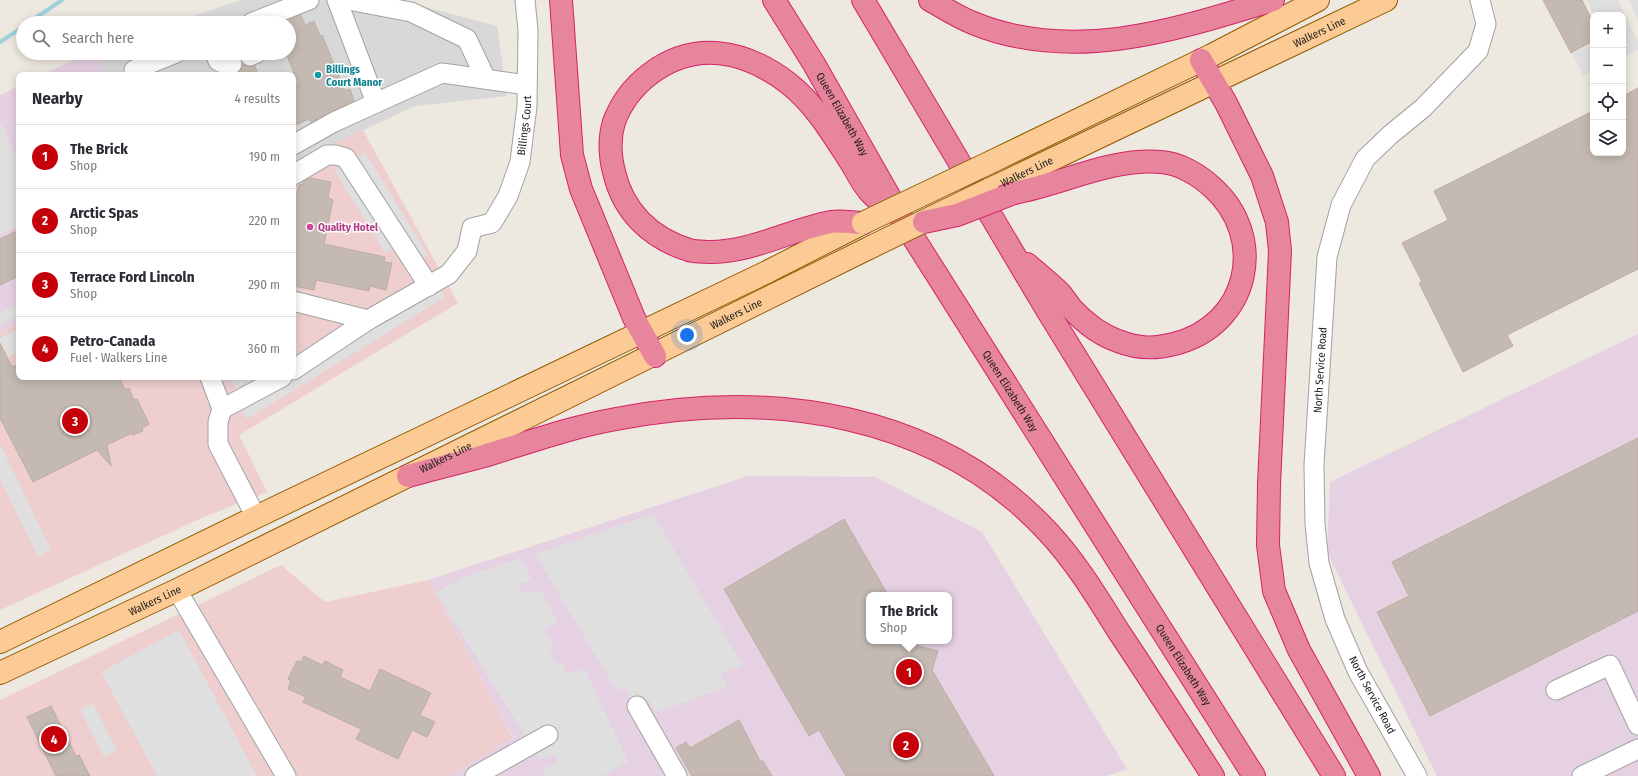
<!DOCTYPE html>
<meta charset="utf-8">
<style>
:root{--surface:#fff;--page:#f2f2f3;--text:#2b2b33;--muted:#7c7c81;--line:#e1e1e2;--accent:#c5000a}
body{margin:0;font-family:"Fira Sans Condensed",sans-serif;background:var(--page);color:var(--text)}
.controls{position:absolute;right:12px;top:12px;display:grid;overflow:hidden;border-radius:8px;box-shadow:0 2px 10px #0003}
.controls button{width:36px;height:36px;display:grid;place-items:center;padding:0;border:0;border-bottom:1px solid var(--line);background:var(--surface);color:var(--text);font:20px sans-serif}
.you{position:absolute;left:687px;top:335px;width:14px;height:14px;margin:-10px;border:3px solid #fff;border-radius:50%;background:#1a73e8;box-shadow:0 0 0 6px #1a73e833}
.badge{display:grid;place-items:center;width:26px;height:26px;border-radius:50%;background:var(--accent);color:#fff;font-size:13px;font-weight:700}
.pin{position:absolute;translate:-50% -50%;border:2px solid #fff;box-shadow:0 1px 4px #0006}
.popup{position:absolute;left:866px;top:592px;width:86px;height:52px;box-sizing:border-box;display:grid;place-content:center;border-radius:8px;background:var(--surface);filter:drop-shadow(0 1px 3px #0005);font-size:13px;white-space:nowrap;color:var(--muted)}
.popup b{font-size:15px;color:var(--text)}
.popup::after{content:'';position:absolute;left:50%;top:100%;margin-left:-8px;border:8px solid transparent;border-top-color:var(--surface)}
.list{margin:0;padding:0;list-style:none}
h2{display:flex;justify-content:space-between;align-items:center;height:52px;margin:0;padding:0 16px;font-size:17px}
h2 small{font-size:13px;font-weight:400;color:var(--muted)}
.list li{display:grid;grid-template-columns:26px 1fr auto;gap:12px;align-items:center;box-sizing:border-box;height:64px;padding:0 16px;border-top:1px solid var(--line)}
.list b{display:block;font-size:15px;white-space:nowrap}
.list p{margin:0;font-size:13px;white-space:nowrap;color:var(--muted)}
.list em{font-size:13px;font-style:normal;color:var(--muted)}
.icon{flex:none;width:22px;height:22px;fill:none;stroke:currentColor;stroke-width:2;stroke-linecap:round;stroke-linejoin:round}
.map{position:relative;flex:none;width:1638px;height:776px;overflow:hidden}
.search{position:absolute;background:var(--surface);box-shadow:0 2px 10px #0003;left:16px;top:16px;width:280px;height:44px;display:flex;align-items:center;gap:10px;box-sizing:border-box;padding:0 14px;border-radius:22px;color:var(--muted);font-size:15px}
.panel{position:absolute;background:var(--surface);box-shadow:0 2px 10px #0003;left:16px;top:72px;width:280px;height:308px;border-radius:8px}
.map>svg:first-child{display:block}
.residential{fill:#d9d8d8}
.commercial{fill:#eecece}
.industrial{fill:#e6d1e3;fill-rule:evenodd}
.parking{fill:#dfdfdf}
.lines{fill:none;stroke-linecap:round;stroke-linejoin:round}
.stream{stroke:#9fd1db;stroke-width:4}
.building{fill:#c4bab3;stroke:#beada2}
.minor-casing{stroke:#a2a2a2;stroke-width:21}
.major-casing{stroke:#915a00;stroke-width:24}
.highway-casing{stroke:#d62268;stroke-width:24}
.minor{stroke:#fff;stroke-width:19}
.major{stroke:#fccb95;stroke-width:22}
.highway{stroke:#e6859c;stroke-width:22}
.major-bridge-casing{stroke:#915a00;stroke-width:24;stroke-linecap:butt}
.highway-bridge-casing{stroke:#d62268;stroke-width:24;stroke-linecap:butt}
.major-bridge{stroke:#fccb95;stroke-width:22}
.highway-bridge{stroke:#e6859c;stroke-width:22}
.culture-dot{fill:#0f9aa8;stroke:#fff;stroke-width:1.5}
.hotel-dot{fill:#d1479c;stroke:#fff;stroke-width:1.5}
.labels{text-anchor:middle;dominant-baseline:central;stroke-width:3;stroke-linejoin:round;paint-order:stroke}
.street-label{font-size:11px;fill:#1b1b1b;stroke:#fff}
.culture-label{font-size:11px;font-weight:bold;fill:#0d838f;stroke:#fff;text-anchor:start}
.hotel-label{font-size:11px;font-weight:bold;fill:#b23c85;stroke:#fff;text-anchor:start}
</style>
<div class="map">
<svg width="1638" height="776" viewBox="0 0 1638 776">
<rect width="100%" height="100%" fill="#ede8e0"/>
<path class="residential" d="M241,0H399L497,26L507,96L415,106L293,163V75H104L99,53H289V23H173Z"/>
<path class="commercial" d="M363,130L458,303L239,435L267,492L204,517L0,610V333L19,323V377H293V163Z
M281,565L325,602L428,580L513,738L451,776H0V700Z"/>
<path class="industrial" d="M88,53H99L104,75H42Z
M19,86V323L0,333V95Z
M1638,334V776H1437L1327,552L1330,482Z
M748,476L875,477L982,532L1127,769L1107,776H451L513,737L428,580ZM869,595H949V641H869Z"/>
<path class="parking" d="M1587,0H1618L1638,42V50L1623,57V15H1594Z
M1629,0H1638V20Z
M1593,44V71L1583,76L1572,54Z
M0,121L19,162V226L0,235Z
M365,152L428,255L409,266L397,246L385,253L335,171Z
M440,288L445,297L247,419L242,411Z
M19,303V315L0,325V313Z
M19,329V352L0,361V338Z
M234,377H258L236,389L230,379Z
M0,444L51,550L38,557L0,479Z
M653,514L743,666L720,673L728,687L656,712L648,699L634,704L625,687L617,691L535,554Z
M520,558L532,580L518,584L523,593L541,591L558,622L544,629L555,649L549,653L556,664L562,663L566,674L584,668L628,761L603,776H546L542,769L558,762L553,754L540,760L436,592L467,576Z
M179,630L257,776H157L101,672Z
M93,703L117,751L104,757L80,710Z"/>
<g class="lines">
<path class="stream" d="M28,23L62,0
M0,42L23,27"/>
</g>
<path class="building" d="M1543,0H1582L1593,22V41L1571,53Z
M301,15L305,25L314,21L320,36L322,35L345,91L350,89L354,101L311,122L309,119L293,126V85L298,83L286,53H289V20Z
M243,64L248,67L255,66L258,75H236L242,68Z
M1638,88V269L1507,335L1513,346L1463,372L1419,283L1422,282L1402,243L1448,220L1434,191L1593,111V153H1623V96Z
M310,178L331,182L328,198L333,200L324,244L385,257L384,262L392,263L386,290L370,286L369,291L316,280L314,290L293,286V211L299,185L303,184L304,181Z
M19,230V276L0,285V239Z
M0,343L12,367L19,364V377H119L125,390L129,388L134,400L137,399L149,424L142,428L143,431L133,435L132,433L107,445L111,466L97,450L33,482L0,418Z
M1638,438V611L1430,716L1377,612L1409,596L1392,562Z
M844,519L888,595H869V641H915L918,646L938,651L932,670L994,776H846L819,730L809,736L724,589Z
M304,656L322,665L325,661L343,670L340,677L370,691L380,669L431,693L420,715L435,722L427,737L412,730L398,759L356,739L361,729L303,702L306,697L288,689L291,681L288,679L297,661L301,662Z
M51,706L76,756L79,755L90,776H56L27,717Z
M739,720L760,761H763L772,776H692L676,748L686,742L690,748Z"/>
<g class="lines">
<g class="minor-casing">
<g id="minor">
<path d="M337,0L376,103"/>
<path d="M348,0L411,12L467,39L486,79"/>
<path d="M251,23L309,0"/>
<path d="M215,53L218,61L227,65L232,64"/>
<path d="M250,56L257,53"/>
<path d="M134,70L176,53"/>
<path d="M293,145L334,122L442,73L527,85"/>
<path d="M293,175L327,155H336L346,158L429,286"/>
<path d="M293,301L368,320"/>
<path id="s1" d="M293,370L368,320L449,274L467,251L472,228L492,223L508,196L520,162L527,106L528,30L525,0"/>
<path d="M210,377L222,409"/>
<path d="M256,517L218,444V422L222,409L282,377"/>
<path d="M177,590L286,776"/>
<path d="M1556,690L1610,665L1638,725"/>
<path d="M637,706L677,776"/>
<path d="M475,776L548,735"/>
<path id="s2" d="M1417,776L1358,672L1335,619L1319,563L1315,524L1314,465L1327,257L1341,205L1365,159L1390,135L1423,108L1478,51L1486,24L1480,0"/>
<path d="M1582,776L1638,749"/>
</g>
</g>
<g class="major-casing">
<g id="major">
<path d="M993,161L1212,55L1318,0"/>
<path id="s3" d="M988,190L1386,0"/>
<path d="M0,642L256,517L767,272L863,223"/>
<path id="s4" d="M0,673L177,590L871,247"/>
</g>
</g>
<g class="highway-casing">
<g id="highway">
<path d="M561,0L572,155L581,189L634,318L655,356"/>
<path id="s5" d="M774,0L814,64L906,226L1254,776"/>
<path d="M863,0L1047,310L1334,776"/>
<path d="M930,0C944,8 958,17 973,23C1073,64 1175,30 1273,0"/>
<path d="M1201,60L1226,103L1262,176L1277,222L1280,251L1269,484L1268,545L1274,591L1299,650L1369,776"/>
<path d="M1014,193C1063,184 1110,158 1161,162C1179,163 1199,175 1212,187C1268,237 1250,325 1174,344C1155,349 1138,349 1118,341C1101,335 1084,322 1072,309C1067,303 1064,297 1059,292C1049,282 1037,273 1027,264"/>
<path d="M863,223C853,223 841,220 831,222C789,230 751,253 707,252C701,251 694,252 689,250C650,238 623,211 614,172C610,156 609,138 614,122C621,103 634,86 650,74C695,40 745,50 788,83C816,105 833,135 852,164C857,173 862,183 869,191C874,197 880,201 885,206"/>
<path d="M408,476C433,469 458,463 484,456C527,443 571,427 616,419C770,389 937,412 1048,532C1076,562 1097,597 1119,632C1151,680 1182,728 1213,776"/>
</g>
</g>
<use href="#minor" class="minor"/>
<use href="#major" class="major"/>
<use href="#highway" class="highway"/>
<g class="major-bridge-casing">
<path id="major-bridge" d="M863,223L993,161
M871,247L988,190"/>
</g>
<g class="highway-bridge-casing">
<path id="highway-bridge" d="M924,222L957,215L1014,193"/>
</g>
<use href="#major-bridge" class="major-bridge"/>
<use href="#highway-bridge" class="highway-bridge"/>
</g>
<circle class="culture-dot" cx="318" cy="75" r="4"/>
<circle class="hotel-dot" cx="310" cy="227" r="4"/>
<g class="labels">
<g class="street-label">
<text stroke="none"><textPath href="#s3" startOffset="367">Walkers Line</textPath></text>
<text stroke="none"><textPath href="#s5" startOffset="133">Queen Elizabeth Way</textPath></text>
<text stroke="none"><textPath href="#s1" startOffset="361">Billings Court</textPath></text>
<text stroke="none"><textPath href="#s3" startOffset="43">Walkers Line</textPath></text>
<text stroke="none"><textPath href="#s4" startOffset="819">Walkers Line</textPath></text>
<text stroke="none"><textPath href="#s2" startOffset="429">North Service Road</textPath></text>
<text stroke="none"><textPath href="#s5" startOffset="457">Queen Elizabeth Way</textPath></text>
<text stroke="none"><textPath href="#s4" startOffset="495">Walkers Line</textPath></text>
<text stroke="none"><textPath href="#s4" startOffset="171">Walkers Line</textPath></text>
<text stroke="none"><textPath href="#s5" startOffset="781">Queen Elizabeth Way</textPath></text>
<text transform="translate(1372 695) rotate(62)">North Service Road</text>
</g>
<g class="culture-label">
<text x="326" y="69">Billings<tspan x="326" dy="13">Court Manor</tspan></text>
</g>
<g class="hotel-label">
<text x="318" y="227">Quality Hotel</text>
</g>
</g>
</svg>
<div class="controls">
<button>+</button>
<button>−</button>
<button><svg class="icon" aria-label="locate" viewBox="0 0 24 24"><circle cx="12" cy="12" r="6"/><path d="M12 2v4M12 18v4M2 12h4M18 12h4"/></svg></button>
<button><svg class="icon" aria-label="layers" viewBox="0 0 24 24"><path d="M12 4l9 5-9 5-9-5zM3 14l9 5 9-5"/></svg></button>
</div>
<div class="you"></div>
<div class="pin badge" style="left:909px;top:672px">1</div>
<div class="popup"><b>The Brick</b>Shop</div>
<div class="pin badge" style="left:906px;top:745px">2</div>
<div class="pin badge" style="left:75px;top:421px">3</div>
<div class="pin badge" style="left:54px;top:739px">4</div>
<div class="search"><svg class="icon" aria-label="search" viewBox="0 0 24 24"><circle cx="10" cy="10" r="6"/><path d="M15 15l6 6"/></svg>Search here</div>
<section class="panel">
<h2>Nearby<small>4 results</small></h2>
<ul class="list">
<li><span class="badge">1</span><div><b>The Brick</b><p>Shop</p></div><em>190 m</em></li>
<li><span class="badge">2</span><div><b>Arctic Spas</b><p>Shop</p></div><em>220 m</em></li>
<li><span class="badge">3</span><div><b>Terrace Ford Lincoln</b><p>Shop</p></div><em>290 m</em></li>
<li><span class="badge">4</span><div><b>Petro-Canada</b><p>Fuel · Walkers Line</p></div><em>360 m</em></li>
</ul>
</section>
</div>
